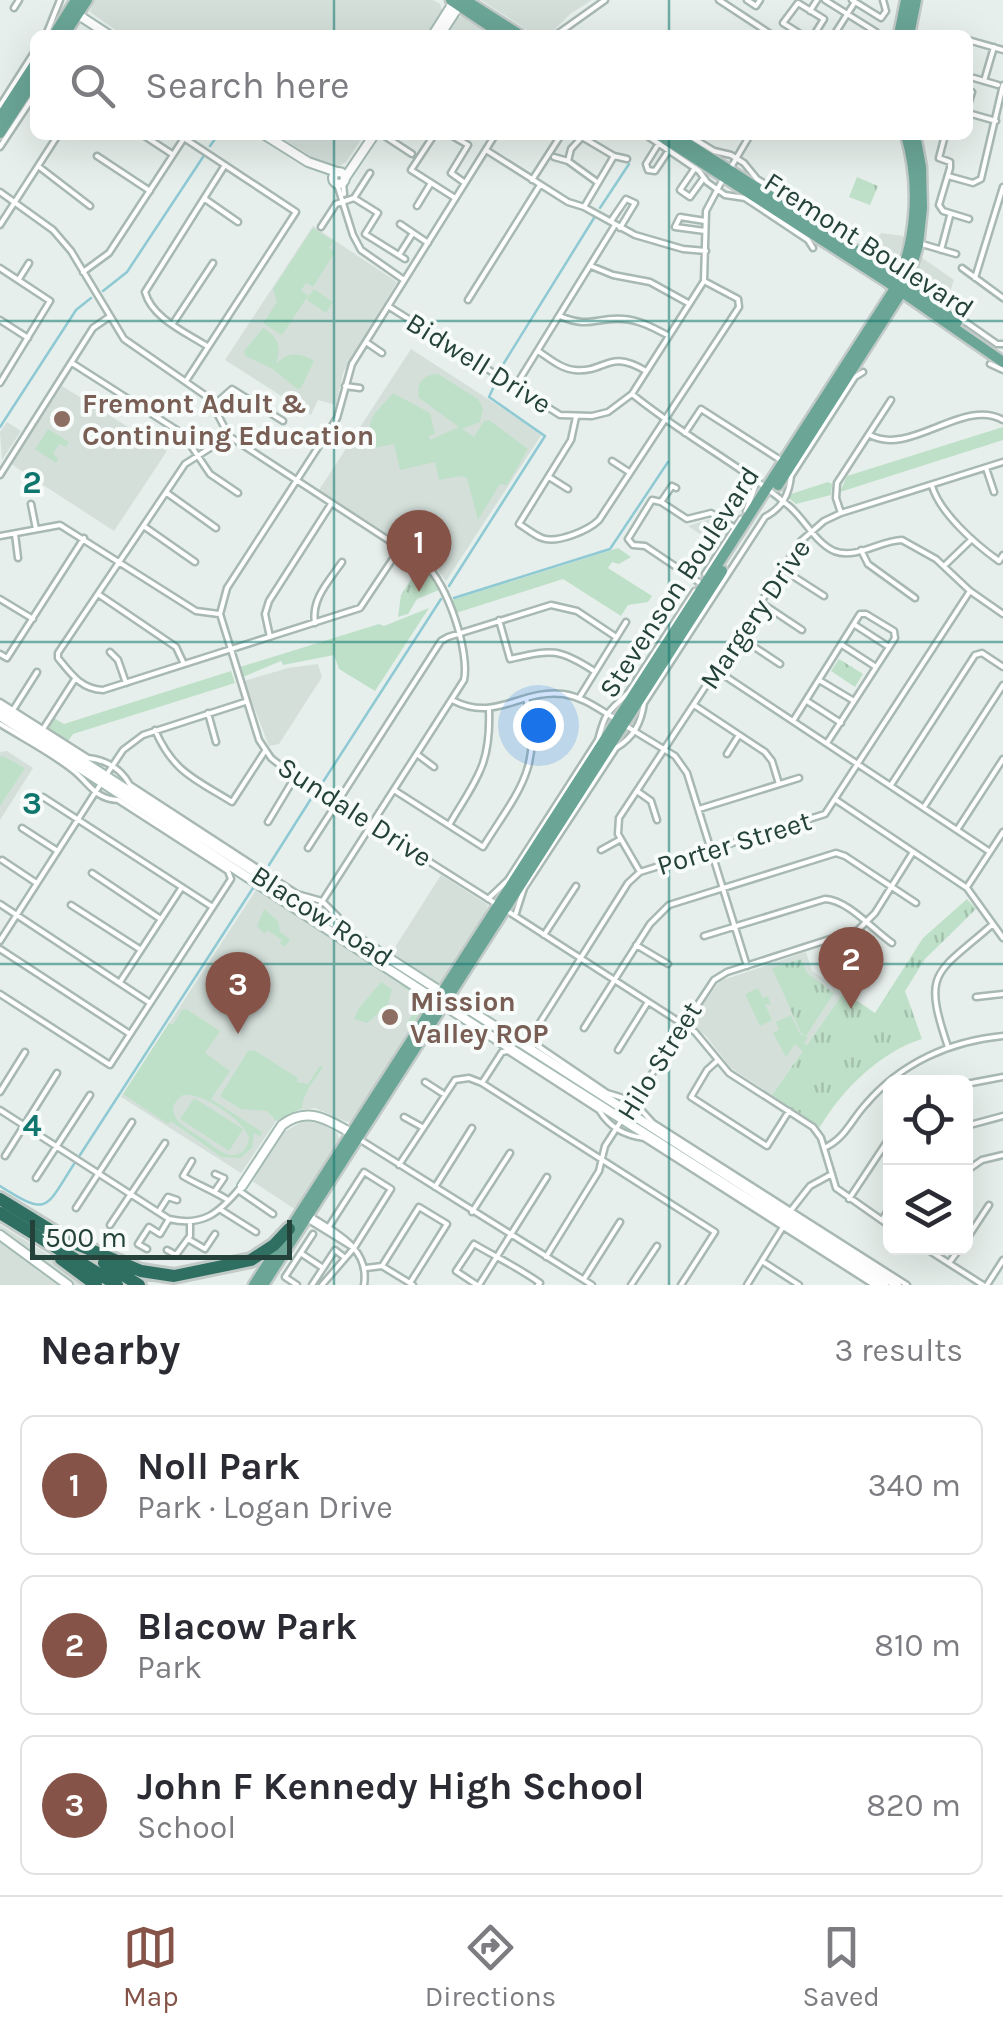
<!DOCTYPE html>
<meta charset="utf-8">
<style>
:root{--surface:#fff;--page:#f2f2f3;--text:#2b2b33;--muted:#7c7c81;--line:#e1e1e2;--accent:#855347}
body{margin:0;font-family:Karla,sans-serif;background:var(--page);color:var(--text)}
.controls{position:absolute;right:30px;bottom:30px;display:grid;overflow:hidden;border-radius:15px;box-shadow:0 10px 40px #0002}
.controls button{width:90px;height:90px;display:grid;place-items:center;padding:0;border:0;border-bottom:2px solid var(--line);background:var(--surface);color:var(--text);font:50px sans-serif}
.scale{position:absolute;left:30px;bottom:25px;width:262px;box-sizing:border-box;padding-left:10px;border:5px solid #24423a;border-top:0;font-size:28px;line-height:35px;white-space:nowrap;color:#24423a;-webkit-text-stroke:8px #f7fbf9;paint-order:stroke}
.you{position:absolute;left:538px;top:725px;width:35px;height:35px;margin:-25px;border:8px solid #fff;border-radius:50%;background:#1a73e8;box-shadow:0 0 0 15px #1a73e833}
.badge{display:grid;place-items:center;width:65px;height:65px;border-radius:50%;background:var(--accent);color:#fff;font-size:32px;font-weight:700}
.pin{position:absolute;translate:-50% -82px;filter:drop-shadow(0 2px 5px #0008)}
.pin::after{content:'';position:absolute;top:52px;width:35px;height:30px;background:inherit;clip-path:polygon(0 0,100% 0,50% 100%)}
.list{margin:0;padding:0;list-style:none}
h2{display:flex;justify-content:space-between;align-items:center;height:130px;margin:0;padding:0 40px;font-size:42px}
h2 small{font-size:32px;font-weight:400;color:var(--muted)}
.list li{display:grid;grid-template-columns:65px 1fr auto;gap:30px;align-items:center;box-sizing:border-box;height:140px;margin:0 20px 20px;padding:0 20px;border:2px solid var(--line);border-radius:15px}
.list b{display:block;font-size:38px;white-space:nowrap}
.list p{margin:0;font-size:32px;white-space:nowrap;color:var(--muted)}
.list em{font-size:32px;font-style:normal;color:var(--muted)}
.icon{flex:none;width:55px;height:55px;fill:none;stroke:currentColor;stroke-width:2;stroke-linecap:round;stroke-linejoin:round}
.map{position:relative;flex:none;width:1003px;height:1285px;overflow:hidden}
.search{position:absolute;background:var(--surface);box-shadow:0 10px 40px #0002;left:30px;right:30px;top:30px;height:110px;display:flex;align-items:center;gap:25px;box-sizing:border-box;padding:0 35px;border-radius:15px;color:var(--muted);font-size:38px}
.sheet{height:610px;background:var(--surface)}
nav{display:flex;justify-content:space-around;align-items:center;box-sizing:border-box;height:140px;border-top:2px solid var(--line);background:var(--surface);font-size:28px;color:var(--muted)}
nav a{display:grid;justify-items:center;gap:5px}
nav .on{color:var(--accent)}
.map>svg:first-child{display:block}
.built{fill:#d4dfda}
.grass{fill:#bfe0c8;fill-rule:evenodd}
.park{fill:url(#park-tufts)}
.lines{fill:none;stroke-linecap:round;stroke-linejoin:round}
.stream{stroke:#8ec9d4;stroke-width:2.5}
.street-casing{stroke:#a8b8b2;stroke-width:9}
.secondary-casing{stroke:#a4bbb3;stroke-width:12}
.primary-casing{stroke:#c2cac8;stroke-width:15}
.highway-casing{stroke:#c2cac8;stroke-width:18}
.street{stroke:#fff;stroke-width:4}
.secondary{stroke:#fff;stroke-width:8}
.primary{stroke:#6aa596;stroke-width:10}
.highway{stroke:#2f6f62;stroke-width:12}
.grid{fill:none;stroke:#0f766e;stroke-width:2.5;stroke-opacity:0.55}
.education-dot{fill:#8d6e63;stroke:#f7fbf9;stroke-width:4}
.labels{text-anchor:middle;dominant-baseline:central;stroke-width:8;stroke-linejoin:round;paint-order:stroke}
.street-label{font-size:28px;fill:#24423a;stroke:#f7fbf9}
.education-label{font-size:28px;font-weight:bold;fill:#785e54;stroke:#f7fbf9;text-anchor:start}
.grid-label{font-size:32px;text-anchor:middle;font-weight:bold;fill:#0f766e;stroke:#f7fbf9;stroke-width:8;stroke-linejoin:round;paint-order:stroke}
</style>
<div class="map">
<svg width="1003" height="1285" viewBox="0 0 1003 1285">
<defs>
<pattern id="park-tufts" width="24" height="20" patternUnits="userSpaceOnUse" patternTransform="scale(2.5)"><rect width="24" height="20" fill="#bfe0c8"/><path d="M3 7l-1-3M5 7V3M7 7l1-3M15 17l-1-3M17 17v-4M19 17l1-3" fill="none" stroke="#a4c1ad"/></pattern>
</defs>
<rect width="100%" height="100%" fill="#e6efeb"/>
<path class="built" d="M94,0H433L440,4L442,10L427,35H123L90,12Z
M481,0H592L570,14L549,35H535Z
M463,16L493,35H446L458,17Z
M277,135H364L346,162L334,168L326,166Z
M313,226L397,282L343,373L336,405L318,400L311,415L225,360Z
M881,233L903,236L904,239L895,265L888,266L872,255L871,249Z
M921,257L954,280L945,305L918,285L916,276Z
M411,349L542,434L446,581L431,562L319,490Z
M62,386L167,451L114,531L11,464Z
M7,422L21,431L2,460L0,432Z
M710,519L727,531L714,552L705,547L709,540L688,526Z
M318,664L322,677L279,744L269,746L244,681L288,668Z
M7,751L33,768L0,820V752Z
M441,875L488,905L480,926L444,981L436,984L390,955Z
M258,887L425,998L428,1004L354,1120L347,1122L315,1108L289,1111L276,1121L241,1173L121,1097Z
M806,952L812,971L844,992L772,1095L731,1068L706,1036L690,1023L720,981Z
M303,1121L323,1124L337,1133L340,1141L296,1210L252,1181L284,1132Z
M0,1225L70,1268L87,1285H0Z"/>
<path class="grass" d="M313,228L333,241L329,248L335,252L313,287L306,283L301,290L309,296L314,289L333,302L326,313L307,300L308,296L282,335L263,323L277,302L273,289Z
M263,328C278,336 282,348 276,364C287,352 301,352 314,361L301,388L297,389L273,369L245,356L244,351Z
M438,374L478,399L483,409L480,422L462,429L474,437L484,421L489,420L528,449L507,485L500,484L478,520L467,478L461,476L439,480L435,462L400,470L394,444L374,448C363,417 375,415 393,393L430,413L435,434L429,436L430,440L459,427L419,398C415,384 423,374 438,374Z
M1003,427V440L840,492L847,476Z
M48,429L69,442L66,447L59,444L53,454L58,458L56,463L35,449Z
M828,482L832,484L831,495L796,504L789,498L791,494Z
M618,548L631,557L619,564L612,562L608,568L652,596L648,602L628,605L621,616L563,579L456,613L452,600Z
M429,608L375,691L339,669L334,655L283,665L281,661L243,677L240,667L379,624L384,626Z
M231,671L235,683L73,734L68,741L49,728L54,718L64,724Z
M3,756L25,768L0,806V757Z
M264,909L278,921L280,932L290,939L285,947L280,943L282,940L267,930L265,934L257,926Z
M381,982L392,989L388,1005L367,1023L354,1019L359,1008Z
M401,982L419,994L425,1003L422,1015L411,1029L406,1024L411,1017L413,994L399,984Z
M758,988L763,998L768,996L771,1005L765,1004L772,1020L760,1026L745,994Z
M186,1009L220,1031L205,1053L230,1071L211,1099L262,1132L260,1136L254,1133L252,1148L240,1158L221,1157L171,1121L168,1124L123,1094L169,1023L173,1025L182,1010ZM183,1095C202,1092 244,1120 249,1138C247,1147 244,1154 234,1155C224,1156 213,1146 205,1140C189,1130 157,1114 183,1095Z
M791,1015L800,1034L808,1037L804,1043L808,1046L804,1052L795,1044L786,1057L773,1033L779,1030L776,1022Z
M254,1050L298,1078L297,1082L308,1084L320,1066L323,1067C317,1077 303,1092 302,1108L276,1121L267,1111L241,1109L220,1096L248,1051Z
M194,1098L243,1129L229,1151L180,1119Z"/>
<path class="park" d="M857,177L878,186L870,205L849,197Z
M419,567L434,576L439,590L417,599L408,614L398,617L401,595Z
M839,659L863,674L855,687L831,671Z
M967,899L976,909L925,959L905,991L922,1039C880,1052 842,1090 820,1127L772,1095L844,992L875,1013L923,938Z
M801,959L807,973L834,993L806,1036L801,1033L772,968Z"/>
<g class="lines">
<path class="stream" d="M210,146L218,135
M600,208L629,164
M103,291L127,272L203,157
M499,371L594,218
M0,427L76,310L91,298
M449,586L545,436L489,397L496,382
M454,598L610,549L668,462
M321,785L441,599
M269,865L314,794
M80,1155L253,888
M0,1186C49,1217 45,1209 74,1164"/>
<g class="street-casing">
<path id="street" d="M719,0L772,35
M747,0L756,6L760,0
M825,0L876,32L874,35
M852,0L881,18L886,11L883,0
M14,8L19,0
M810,11L817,0
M46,35L60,0
M556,35L605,0
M802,35L783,23L798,3L824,19L814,35
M834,35L855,2
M968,40L1003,50
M974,78L998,85
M984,81L994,47
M968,105L972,92
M0,106L35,51
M968,113L996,121
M143,135L172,154
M383,135L412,154
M434,135L411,170L455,198
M451,135L468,145L451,173L465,183
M495,135L352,364L337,418L227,588L220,614L259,740L271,758L295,777L498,905
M646,135L699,171L707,182L725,195L745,198L808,240L813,248
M688,135L714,151L731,155L744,163L757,179L817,216L822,225
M945,135L939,158L950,162V168L939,205L943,211L969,219
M582,137L614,156L627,159
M184,138L296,212L186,381
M659,143L646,164L648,170L655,171L669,150
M0,147L35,94
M486,150L568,202L584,207L635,235L683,249L706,251
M97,156L150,191
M554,157L568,161L597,182
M568,161L571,149L583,136
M38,166L90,206
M695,168L680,190L690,197L703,179
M730,169L750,135
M948,176L973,183L981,179L1003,85
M532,180L561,135
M343,182L344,194
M337,184L353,235L361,250L404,280
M0,192L53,230L71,251L124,339L209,398L229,436L425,564C447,583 470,652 464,680L311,919
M354,198L378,213L365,234L405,259
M205,199L238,222
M417,206L431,183
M584,207L614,156
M611,221L626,199L635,203L620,228
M705,221L680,217L675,227L705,231
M400,224L428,243
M0,225L58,135
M321,227L336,204L354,198L370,173
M922,244L956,254
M941,250L950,216
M399,255L413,233
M591,266L613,275L650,282L688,303
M0,268L50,301L0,383
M962,268L1003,298
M83,272L109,253L186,135
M975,278L1003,187
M19,279L29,263
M468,300L540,185
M388,306L560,415L592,416L608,412L632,394L704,281L706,211L724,177
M560,316C590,329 595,317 623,319C640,320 654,328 669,336
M957,316L997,344H1003
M0,320L28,338
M174,322L213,263
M366,342L382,353
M207,346C185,332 152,318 145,292L225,165
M538,351C549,358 561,369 575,370C606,373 608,348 646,371
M72,363L183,434L210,474L238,493
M990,364L1003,370
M345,386L360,388
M515,387L615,225
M632,394C682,435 741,465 790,507C805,520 816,543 834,551C856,560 881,540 902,540L936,559L970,591L1003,614
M215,404L232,389L283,421
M576,417L571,440L519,524C526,528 534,535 542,538C557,544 589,530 599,520L739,307L738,299L704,281
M685,433L701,409L782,461
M870,435C910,457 964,397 1003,420
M229,436L185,464L58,653V658C71,674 81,689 103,690L360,608L400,548
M612,461L629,472
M986,468L994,492
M0,475L93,328L109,317
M549,477L568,489
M932,486C940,513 975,544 999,561L1003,555
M676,488L672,486L661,502L652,500L628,539L633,545L645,546L700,583
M167,493L216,528
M661,502L687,519L711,513L735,528
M31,504L36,529
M746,511L756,484
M841,513L836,498L837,483L891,400
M145,527L195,562
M15,534L18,558
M0,536L60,525L196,611L219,614
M861,550L868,564L915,598
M944,566L972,539
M782,569L824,596
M705,574L741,519
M98,594L176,647L184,664
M0,599L33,619
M760,602L802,630
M499,620L510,659C551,650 557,647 594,671
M315,623C311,599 329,581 342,562
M855,625L889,647
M738,636L780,664
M270,637L265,614L269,601L331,504
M842,645L876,667
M110,652L118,660L126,683
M0,654L7,658L84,538
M716,670L990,852
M819,680L854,701
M579,698L626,622
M454,701C496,722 521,689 563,694C583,697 597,708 614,718
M807,701L841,723
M0,702L88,758C106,760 121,769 130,785L297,894L322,901L338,917
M694,705L765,752L772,761L779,784
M13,710L37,672
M208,713L216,742
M793,721L860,614H866L894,631L895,638L827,743
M0,724C24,739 52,753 74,771C90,784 95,799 118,800L228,871L231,879L110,1065L0,994
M626,726L675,756L687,773L747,966
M43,729L75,679
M155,730C173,772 195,779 232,802L265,751
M534,737L550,735
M727,754L739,735
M418,755L434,767
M105,777L123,750L143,735L245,702
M891,785L975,655L982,653L1003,667
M394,790L483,847C518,791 544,767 526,698
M637,791L651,801L657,820
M43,797L211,906
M836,800L967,888L1003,938
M924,807L1003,685
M699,809L799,778
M268,822L295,777
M449,825C476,779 491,766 489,710
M22,828L56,850
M957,830L1003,759
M308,848L441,641L448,637L551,605L577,611L616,637
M601,850L621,839
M2,860L35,882
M640,872L618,834L619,818L801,541L824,521L841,513L1003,462
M92,873L159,918
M967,887L1003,832
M488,899L508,880L598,740C606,710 607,714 628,693L695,591
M0,904L150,1003
M71,905L141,950
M506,910L695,1032L729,1073L813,1127L821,1138L836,1188L890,1226
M515,916L524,888L616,748C634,737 641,723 644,703L765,517C782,508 789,495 791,476L855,377L863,372
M544,935L576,886
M704,936L825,899C848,900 872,929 892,943
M0,941L100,785
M827,941L838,959L868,980
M636,945L668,964
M0,949L130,1034
M120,982L182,887
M976,997L1003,994
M584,1028L650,924L669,905L836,853L845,856L916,903
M948,1047C922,970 935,975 993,924
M618,1050L648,1002
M717,1061L707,1070L691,1097L767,1146L789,1111
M425,1082L442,1093
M482,1083L502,1052L508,1051L599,1110C610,1128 624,1135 644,1138L874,1285
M966,1084L1003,1077
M0,1092L25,1052
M0,1110L169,1219C203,1227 219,1213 240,1188
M628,1110L714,980L727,972L858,930L875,913L913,852
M404,1117L422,1127
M966,1126L1003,1116
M359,1139L592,1285
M824,1148C845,1139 851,1120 866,1104C901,1063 950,1041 1003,1036
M5,1156L57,1073
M192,1161L183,1176C198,1185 212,1190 228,1200
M399,1165L455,1080L469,1078L482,1083L715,1232L681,1285
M966,1171L982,1160L1003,1155
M36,1178L90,1095
M435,1187L472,1128
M238,1190L273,1214
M215,1191L224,1178L215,1174
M849,1199L890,1137
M76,1208L132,1122
M792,1209L810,1186L832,1174
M221,1210L256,1232
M159,1211L168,1197L177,1200
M472,1212L510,1153
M310,1216C336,1233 370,1248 364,1285
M307,1219L354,1248
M882,1220L890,1207
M110,1225L165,1143
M188,1239L205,1249L215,1234
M966,1240L989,1205
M925,1248L983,1285
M147,1249L138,1244L149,1227L160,1234L169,1219
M167,1250L176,1255L190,1236V1223
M302,1254L323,1268
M546,1257L599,1171L605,1146L623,1118
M762,1261L799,1285
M949,1263L960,1248
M382,1266L419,1207L447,1224L410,1283
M366,1268L382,1266L413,1285
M584,1279L620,1222
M297,1285L285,1277L313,1234
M312,1285L335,1250L344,1257
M322,1285L354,1248L391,1189L364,1172L328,1228
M477,1285L456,1271L474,1244C496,1257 519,1268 540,1283L538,1285
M479,1285L547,1177
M631,1285L657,1246
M747,1285L783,1227
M907,1285L653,1123L633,1101L607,1093L529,1040L628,883L640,872L825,814L970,591
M987,1285L1003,1260"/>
</g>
<g class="secondary-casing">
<path id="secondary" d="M74,12L109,35
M433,35L455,0
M440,35L460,4
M265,135L308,162L337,172
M333 178a6 6 0 1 1 12 0a6 6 0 1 1-12 0Z
M345,178L374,135
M0,708L897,1285
M0,716L505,1045L884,1285
M242,1186L282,1125C307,1106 327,1119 351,1133
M0,1235L68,1285"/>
</g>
<g class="primary-casing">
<path id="primary" d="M451,0L503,35
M465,0L520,35
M54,35L76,0
M64,35L87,0
M899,35L906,0
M909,35L916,0
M0,118L35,64
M0,133L35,79
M659,135L886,281L1003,362
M674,135L892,274L957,322
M778,485L906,285L918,245L922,208L921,167L915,135
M254,1285L894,290C917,243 921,185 906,135
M263,1285L722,571"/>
</g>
<g class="highway-casing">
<path id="highway" d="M0,1199L70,1242
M0,1213L117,1285
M67,1240L141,1271L174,1276L251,1260L274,1245L289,1229
M61,1259L96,1285
M104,1263L139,1285"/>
</g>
<use href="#street" class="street"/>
<use href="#secondary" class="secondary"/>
<use href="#primary" class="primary"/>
<use href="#highway" class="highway"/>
</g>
<path class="grid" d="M334,0V35M669,0V35M334,135V1285M669,135V1285M0,321H1003M0,642H1003M0,964H1003"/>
<g class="education-dot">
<circle cx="62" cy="419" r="10"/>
<circle cx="390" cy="1017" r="10"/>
</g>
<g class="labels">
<g class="street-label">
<text transform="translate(869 245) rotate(33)">Fremont Boulevard</text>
<text transform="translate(479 363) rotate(32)">Bidwell Drive</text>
<text transform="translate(679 582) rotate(-57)">Stevenson Boulevard</text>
<text transform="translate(755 614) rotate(-56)">Margery Drive</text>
<text transform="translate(355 812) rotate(33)">Sundale Drive</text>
<text transform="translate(734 843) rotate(-17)">Porter Street</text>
<text transform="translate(322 916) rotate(33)">Blacow Road</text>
<text transform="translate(659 1061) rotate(-58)">Hilo Street</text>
</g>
<g class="education-label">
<text x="82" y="403">Fremont Adult &amp;<tspan x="82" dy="32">Continuing Education</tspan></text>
<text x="410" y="1001">Mission<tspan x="410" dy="32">Valley ROP</tspan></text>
</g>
</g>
<g class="grid-label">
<text x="32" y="493">2</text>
<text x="32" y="814">3</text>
<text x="32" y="1136">4</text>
</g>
</svg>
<div class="controls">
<button><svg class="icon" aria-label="locate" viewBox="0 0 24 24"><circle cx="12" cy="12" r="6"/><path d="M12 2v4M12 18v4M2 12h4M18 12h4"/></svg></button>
<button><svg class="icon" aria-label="layers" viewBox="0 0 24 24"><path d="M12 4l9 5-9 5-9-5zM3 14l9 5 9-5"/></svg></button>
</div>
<div class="scale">500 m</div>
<div class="you"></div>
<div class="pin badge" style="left:419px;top:592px">1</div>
<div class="pin badge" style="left:851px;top:1009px">2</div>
<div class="pin badge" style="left:238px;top:1034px">3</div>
<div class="search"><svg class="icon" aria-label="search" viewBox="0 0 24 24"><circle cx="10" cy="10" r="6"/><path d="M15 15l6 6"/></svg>Search here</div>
</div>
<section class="sheet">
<h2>Nearby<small>3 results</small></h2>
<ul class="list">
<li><span class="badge">1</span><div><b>Noll Park</b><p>Park · Logan Drive</p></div><em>340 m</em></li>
<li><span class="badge">2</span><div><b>Blacow Park</b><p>Park</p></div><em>810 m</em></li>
<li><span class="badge">3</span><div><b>John F Kennedy High School</b><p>School</p></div><em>820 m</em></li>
</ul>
</section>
<nav>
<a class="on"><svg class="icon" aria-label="map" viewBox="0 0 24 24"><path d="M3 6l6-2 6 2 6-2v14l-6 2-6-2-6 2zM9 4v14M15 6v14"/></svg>Map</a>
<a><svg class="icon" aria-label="directions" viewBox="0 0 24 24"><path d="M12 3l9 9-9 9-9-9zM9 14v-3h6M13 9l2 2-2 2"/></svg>Directions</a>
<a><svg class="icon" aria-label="saved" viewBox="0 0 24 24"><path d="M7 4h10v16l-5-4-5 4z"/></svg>Saved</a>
</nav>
